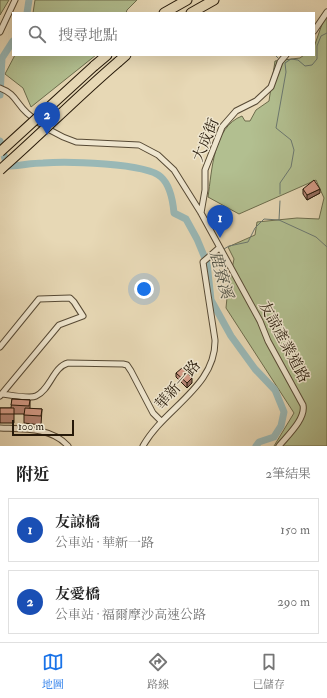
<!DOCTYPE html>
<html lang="zh-TW">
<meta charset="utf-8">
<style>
:root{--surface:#fff;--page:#f6f6f6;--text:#222;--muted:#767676;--line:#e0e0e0;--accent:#1a73e8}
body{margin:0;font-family:"IM FELL Double Pica","Noto Serif TC",serif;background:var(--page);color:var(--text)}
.scale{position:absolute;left:12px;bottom:10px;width:62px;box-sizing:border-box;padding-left:4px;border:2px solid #261909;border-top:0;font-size:11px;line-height:14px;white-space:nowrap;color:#261909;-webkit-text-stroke:3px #efe6cf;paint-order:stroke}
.you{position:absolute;left:144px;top:289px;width:14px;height:14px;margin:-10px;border:3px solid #fff;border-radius:50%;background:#1a73e8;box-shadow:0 0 0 6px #1a73e833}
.badge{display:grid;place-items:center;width:26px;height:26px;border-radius:50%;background:var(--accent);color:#fff;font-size:13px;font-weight:700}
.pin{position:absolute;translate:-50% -33px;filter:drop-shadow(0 1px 2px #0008)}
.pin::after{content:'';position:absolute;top:21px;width:14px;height:12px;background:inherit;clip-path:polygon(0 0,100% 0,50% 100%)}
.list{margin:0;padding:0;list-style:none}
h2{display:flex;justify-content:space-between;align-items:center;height:52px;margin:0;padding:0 16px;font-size:17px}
h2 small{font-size:13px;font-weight:400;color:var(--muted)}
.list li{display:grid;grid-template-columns:26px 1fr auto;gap:12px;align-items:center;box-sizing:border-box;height:64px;margin:0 8px 8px;padding:0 8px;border:1px solid var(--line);border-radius:0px}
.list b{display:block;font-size:15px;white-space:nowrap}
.list p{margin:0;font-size:13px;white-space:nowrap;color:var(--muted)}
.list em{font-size:13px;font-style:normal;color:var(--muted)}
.icon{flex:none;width:22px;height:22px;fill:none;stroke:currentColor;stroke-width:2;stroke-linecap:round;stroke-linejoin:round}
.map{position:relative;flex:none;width:327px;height:446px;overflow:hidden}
.search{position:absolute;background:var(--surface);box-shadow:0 4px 16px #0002;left:12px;right:12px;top:12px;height:44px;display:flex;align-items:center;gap:10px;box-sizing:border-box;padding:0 14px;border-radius:0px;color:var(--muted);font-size:15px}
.sheet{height:196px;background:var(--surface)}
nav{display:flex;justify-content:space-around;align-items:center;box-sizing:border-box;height:56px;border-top:1px solid var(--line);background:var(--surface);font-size:11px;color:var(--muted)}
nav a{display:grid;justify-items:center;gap:2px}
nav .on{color:var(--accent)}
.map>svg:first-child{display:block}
.green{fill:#b2bf90;stroke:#6c6c4c}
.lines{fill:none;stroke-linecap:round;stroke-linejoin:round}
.stream{stroke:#6b7871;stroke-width:1}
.river{stroke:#99b8b6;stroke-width:7}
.street-casing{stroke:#564934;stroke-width:7}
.highway-casing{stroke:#261909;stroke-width:11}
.street{stroke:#efe6cf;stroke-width:5}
.highway{stroke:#e7d8b5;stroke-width:9}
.highway-bridge-casing{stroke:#261909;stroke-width:11;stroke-linecap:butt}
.highway-bridge{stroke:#e7d8b5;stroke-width:9}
.wall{fill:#b68574;stroke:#261909}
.shaded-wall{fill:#946c5e;stroke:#261909}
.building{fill:#d49b87;stroke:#261909}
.labels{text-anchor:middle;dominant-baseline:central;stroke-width:3;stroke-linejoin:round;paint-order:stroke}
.street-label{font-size:15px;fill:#261909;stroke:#efe6cf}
.water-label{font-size:16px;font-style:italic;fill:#4e5146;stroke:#efe6cf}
</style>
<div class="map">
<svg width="327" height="446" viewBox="0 0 327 446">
<rect width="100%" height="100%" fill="#e7d8b5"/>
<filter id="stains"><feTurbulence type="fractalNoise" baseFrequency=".005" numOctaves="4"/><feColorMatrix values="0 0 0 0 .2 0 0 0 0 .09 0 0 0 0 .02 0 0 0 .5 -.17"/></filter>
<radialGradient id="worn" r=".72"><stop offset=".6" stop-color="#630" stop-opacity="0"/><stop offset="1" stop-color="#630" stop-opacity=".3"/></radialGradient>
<path class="green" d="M0,0H9L0,15Z
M35,0H137L127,10L126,13H33Z
M327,10V446H274L294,413L226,308L228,287L234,259L228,247L255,235L257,222L297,218L319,219L324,198L316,180L239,214L208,197C212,171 213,127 242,116L245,121H250L256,110L269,101L275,61L300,58L304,55H314V47Z
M15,55H96L31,107L23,88L5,74Z"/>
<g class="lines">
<path class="stream" d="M275,55L278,58
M280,194V183L291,167L294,150L291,140L276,128L286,72L285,63L291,59L298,60L305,66L312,65L317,59V46L321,36L327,33
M279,220L316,237L327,247
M224,249L229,246L248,242L255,228L264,219L279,220L280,201
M207,263L218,254"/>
<path class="river" d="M27,13L29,0
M0,95L2,58L13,41
M0,141L7,166C19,166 31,163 43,163C65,161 147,163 161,177C170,185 173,202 174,213L186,219L197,239L207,263L211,300L231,336L255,369L275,390L284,412L281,426L274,437L259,442L256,446"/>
<g class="street-casing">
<path id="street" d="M314,31L327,12
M0,32L15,0
M0,88C16,94 15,102 27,113C41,126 58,136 76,142L139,145L158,155L174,170L201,213L260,321L268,341L303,405C306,419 287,436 279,446
M201,213L205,190V170L222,127L236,111L256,101L271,87L280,62L286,55
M0,347L39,299L70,298L74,302L83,316L59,325L0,396
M2,394C10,395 30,399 36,396C50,390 53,367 68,363L123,364L127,365L131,371L153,413L161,421
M0,428C23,429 51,427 68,446
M143,446C164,408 216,387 215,340L203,262L219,248"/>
</g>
<g class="highway-casing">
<path id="highway" d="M164,13L187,0
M191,13L214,0
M118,62L126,55
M94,66L107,55"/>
</g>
<use href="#street" class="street"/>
<use href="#highway" class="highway"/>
<g class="highway-bridge-casing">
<path id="highway-bridge" d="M0,152L94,66
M0,170C40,135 77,97 118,62"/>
</g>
<use href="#highway-bridge" class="highway-bridge"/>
</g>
<path class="wall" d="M303,189L320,193L307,200L303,194Z
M176,373L192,383L187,388L176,377Z
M12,399L30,400V409H42L41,425L24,423V414H14V423H0V408H11Z"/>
<path class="shaded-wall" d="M320,189V193L307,200V195Z
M192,378V383L187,388V383Z"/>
<path class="building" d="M314,180L320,189L307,195L303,189Z
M182,368L192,378L187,383L176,373Z
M12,399L30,400L29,406L11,405Z
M0,408H14V414H0Z
M25,408L42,409L41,416L24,415Z"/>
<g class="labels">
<g class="street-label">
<text transform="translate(206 140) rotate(-67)">大成街</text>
<text transform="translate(284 342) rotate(62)">友諒產業道路</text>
<text transform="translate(178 385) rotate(-49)">華新一路</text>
</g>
<g class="water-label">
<text transform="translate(221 275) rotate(75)">鹿寮溪</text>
</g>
</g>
<rect width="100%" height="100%" filter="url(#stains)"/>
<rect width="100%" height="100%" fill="url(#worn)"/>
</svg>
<div class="scale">100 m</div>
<div class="you"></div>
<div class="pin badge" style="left:220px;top:238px;background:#1a4fb4">1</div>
<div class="pin badge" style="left:47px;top:135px;background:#1a4fb4">2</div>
<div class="search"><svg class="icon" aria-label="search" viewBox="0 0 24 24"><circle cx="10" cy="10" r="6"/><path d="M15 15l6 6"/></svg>搜尋地點</div>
</div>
<section class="sheet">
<h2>附近<small>2筆結果</small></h2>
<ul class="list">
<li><span class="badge" style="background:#1a4fb4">1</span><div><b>友諒橋</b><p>公車站 · 華新一路</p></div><em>150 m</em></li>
<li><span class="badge" style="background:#1a4fb4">2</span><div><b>友愛橋</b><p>公車站 · 福爾摩沙高速公路</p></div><em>290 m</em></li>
</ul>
</section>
<nav>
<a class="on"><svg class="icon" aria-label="map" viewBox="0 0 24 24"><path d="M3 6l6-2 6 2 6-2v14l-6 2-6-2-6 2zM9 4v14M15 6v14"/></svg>地圖</a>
<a><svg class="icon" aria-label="directions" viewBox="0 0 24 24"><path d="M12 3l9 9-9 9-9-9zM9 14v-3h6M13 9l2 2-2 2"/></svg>路線</a>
<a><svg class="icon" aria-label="saved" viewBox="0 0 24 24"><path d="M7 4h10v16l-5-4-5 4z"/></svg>已儲存</a>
</nav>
